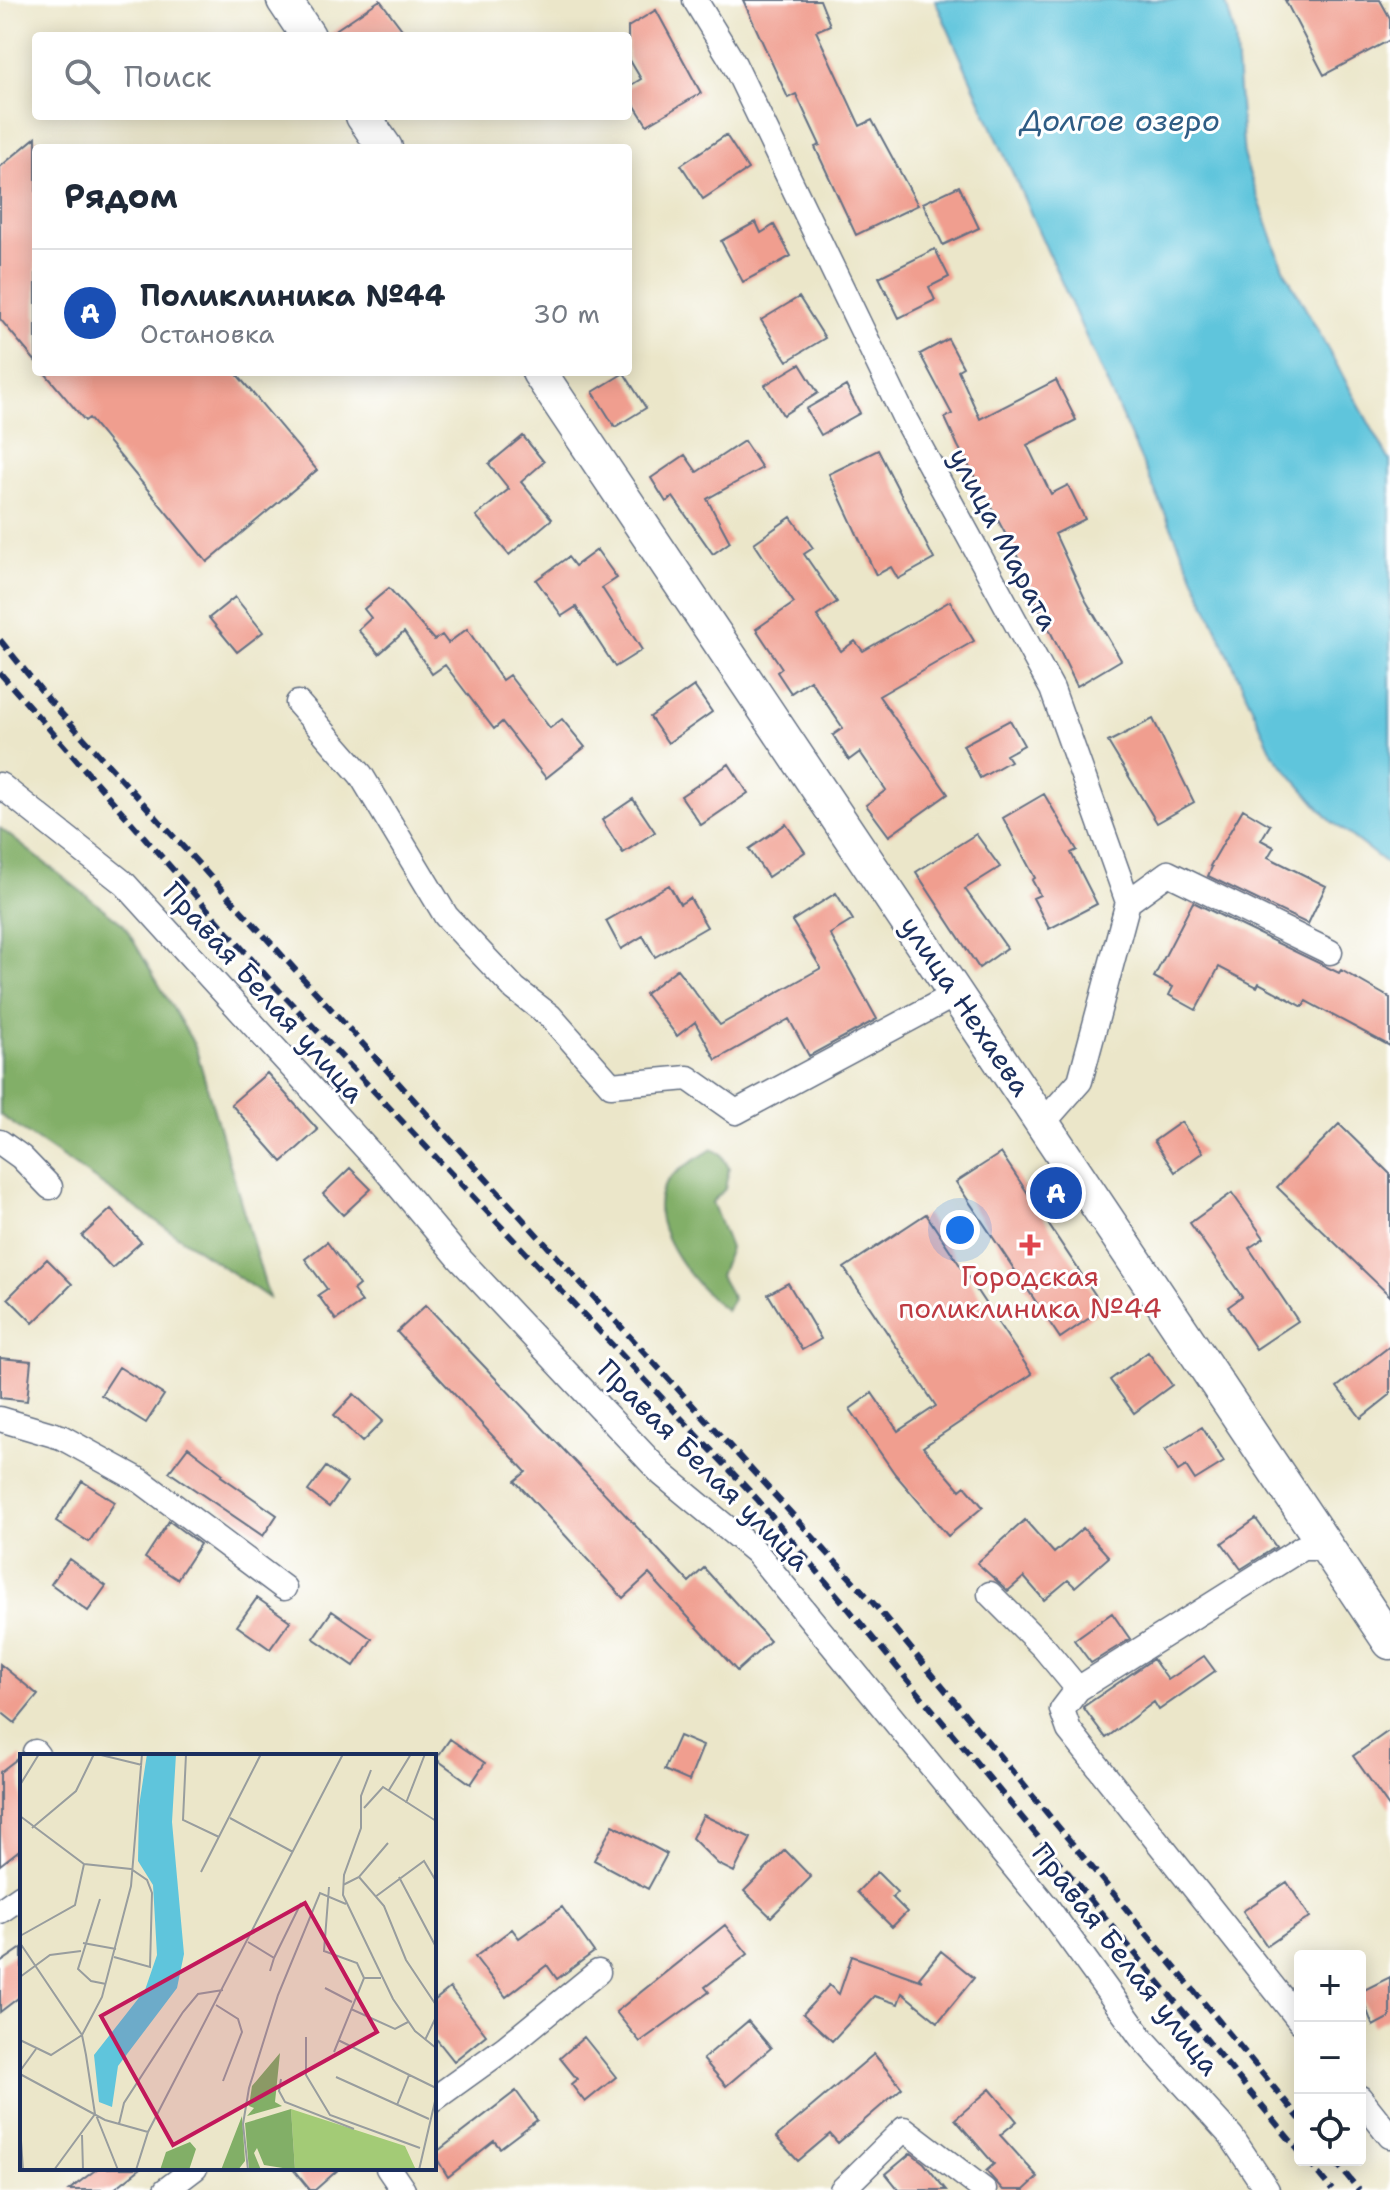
<!DOCTYPE html>
<html lang="ru">
<meta charset="utf-8">
<style>
:root{--surface:#fff;--page:#f6f6f7;--text:#1f2937;--muted:#747a83;--line:#e0e1e3;--accent:#d93025}
body{margin:0;font-family:"Shantell Sans",sans-serif;background:var(--page);color:var(--text)}
.controls{position:absolute;right:24px;bottom:24px;display:grid;overflow:hidden;border-radius:8px;box-shadow:0 4px 20px #0003}
.controls button{width:72px;height:72px;display:grid;place-items:center;padding:0;border:0;border-bottom:2px solid var(--line);background:var(--surface);color:var(--text);font:40px sans-serif}
.you{position:absolute;left:960px;top:1230px;width:28px;height:28px;margin:-20px;border:6px solid #fff;border-radius:50%;background:#1a73e8;box-shadow:0 0 0 12px #1a73e833}
.badge{display:grid;place-items:center;width:52px;height:52px;border-radius:50%;background:var(--accent);color:#fff;font-size:26px;font-weight:700}
.pin{position:absolute;translate:-50% -50%;border:4px solid #fff;box-shadow:0 2px 8px #0006}
.list{margin:0;padding:0;list-style:none}
h2{display:flex;justify-content:space-between;align-items:center;height:104px;margin:0;padding:0 32px;font-size:34px}
h2 small{font-size:26px;font-weight:400;color:var(--muted)}
.list li{display:grid;grid-template-columns:52px 1fr auto;gap:24px;align-items:center;box-sizing:border-box;height:128px;padding:0 32px;border-top:2px solid var(--line)}
.list b{display:block;font-size:30px;white-space:nowrap}
.list p{margin:0;font-size:26px;white-space:nowrap;color:var(--muted)}
.list em{font-size:26px;font-style:normal;color:var(--muted)}
.icon{flex:none;width:44px;height:44px;fill:none;stroke:currentColor;stroke-width:2;stroke-linecap:round;stroke-linejoin:round}
.map{position:relative;flex:none;width:1390px;height:2190px;overflow:hidden}
.search{position:absolute;background:var(--surface);box-shadow:0 4px 20px #0003;left:32px;top:32px;width:600px;height:88px;display:flex;align-items:center;gap:20px;box-sizing:border-box;padding:0 28px;border-radius:8px;color:var(--muted);font-size:30px}
.panel{position:absolute;background:var(--surface);box-shadow:0 4px 20px #0003;left:32px;top:144px;width:600px;height:232px;border-radius:8px}
.map>svg:first-child{display:block}
.forest{fill:#82af67;stroke:#4e6f62;stroke-width:2}
.water{fill:#5fc5dc;stroke:#3d7a9d;stroke-width:2}
.building{fill:#f09e8f}
.lines{fill:none;stroke-linecap:round;stroke-linejoin:round}
.street-casing{stroke:#646f83;stroke-width:27}
.secondary-casing{stroke:#646f83;stroke-width:37}
.street{stroke:#fff;stroke-width:24}
.secondary{stroke:#fff;stroke-width:34}
.rail{stroke:#1b2f5e;stroke-width:6;stroke-dasharray:12 6;stroke-linecap:butt}
.health-dot{fill:#e0444e;stroke:#fff;stroke-width:3}
.labels{text-anchor:middle;dominant-baseline:central;stroke-width:6;stroke-linejoin:round;paint-order:stroke}
.street-label{font-size:28px;fill:#1b2f5e;stroke:#fff}
.health-label{font-size:28px;fill:#be3a42;stroke:#fff}
.water-label{font-size:30px;font-style:italic;fill:#2f5c84;stroke:#fff}
.inset-road{fill:none;stroke:#989d9e;stroke-width:2}
.view{fill:#c2185b;fill-opacity:0.15;stroke:#c2185b;stroke-width:4}
.inset-edge{fill:none;stroke:#1b2f5e;stroke-width:4}
</style>
<div class="map">
<svg width="1390" height="2190" viewBox="0 0 1390 2190">
<rect width="100%" height="100%" fill="#fff"/>
<filter id="ink" filterUnits="userSpaceOnUse"><feTurbulence type="fractalNoise" baseFrequency=".0125" numOctaves="2"/><feDisplacementMap in="SourceGraphic" scale="16" xChannelSelector="R" yChannelSelector="G"/><feConvolveMatrix kernelMatrix="1 2 1 2 8 2 1 2 1" color-interpolation-filters="sRGB"/></filter>
<filter id="wash" filterUnits="userSpaceOnUse"><feTurbulence type="fractalNoise" baseFrequency=".006" numOctaves="4" result="noise"/><feDisplacementMap in="SourceGraphic" scale="32" xChannelSelector="R" yChannelSelector="G"/><feGaussianBlur stdDeviation="1.8" result="paint"/><feColorMatrix in="noise" values="0 0 0 0 0 0 0 0 0 0 0 0 0 0 0 0 0 1.4 0 .05"/><feComposite in="paint" operator="in"/></filter>
<g filter="url(#wash)">
<rect width="100%" height="100%" fill="#ebe6c9"/>
<path class="forest" d="M0,828L124,925L195,1046L269,1298L0,1115Z
M712,1149L721,1154L729,1168L725,1189L712,1202L730,1248L720,1276L733,1299L726,1310C696,1289 634,1215 670,1178C681,1167 699,1158 712,1149Z"/>
<path class="water" d="M935,0H1225L1235,36L1244,158L1283,268L1390,461V866L1330,820L1273,754Z"/>
<g id="blocks">
<path class="building" d="M380,0L407,36H328V35Z
M743,0H820L830,25L816,31L860,126L872,120L918,205L856,235L815,147L820,145L796,94L788,98Z
M1285,0H1380L1390,18V40L1324,75Z
M656,10L701,93L647,125L628,95V87L641,79L628,57V27Z
M726,135L748,169L703,199L681,165Z
M36,137V362L0,319V167Z
M959,186L979,228L943,245L923,203Z
M756,222L761,233L774,225L791,256L743,282L721,241Z
M935,249L949,277L929,287L935,300L899,318L879,277Z
M799,297L825,338L787,361L761,320Z
M948,339L963,367L958,370L980,419L1056,380L1076,420L1027,445L1051,494L1068,485L1085,519L1055,534L1086,601L1121,660L1077,686L1024,578L1028,576L958,446L945,418L952,414L920,354Z
M800,364L818,393L783,415L765,385Z
M44,372H235L317,470L207,562L89,418L85,421Z
M624,373L646,408L615,427L593,392Z
M846,386L860,413L821,435L806,409Z
M523,436L544,462L521,482L552,519L509,555L476,516L509,489L489,464Z
M744,441L762,468L707,499L730,542L713,554L673,497L666,502L651,478L685,455L697,472Z
M878,450L934,559L898,579L891,567L876,575L829,474Z
M791,517L813,548L804,554L837,602L817,616L841,651L855,641L863,651L950,601L974,641L879,696L948,794L889,836L866,805L886,790L860,752L849,760L833,735L843,728L810,680L791,693L777,672L782,668L756,629L794,603L754,543Z
M597,550L617,578L602,588L642,650L615,667L576,607L562,616L536,580L568,557L575,566Z
M389,588L434,640L442,635L448,643L467,629L502,680L509,675L550,728L562,719L585,747L546,778L502,722L494,729L445,665L432,674L404,632L379,654L358,630L371,618L364,609Z
M235,597L263,632L237,652L209,618Z
M694,686L712,712L668,743L650,717Z
M1153,719L1194,802L1157,823L1108,742Z
M1010,720L1024,745L1006,755L1010,761L980,778L963,745Z
M729,764L748,793L701,825L681,796Z
M1044,794L1077,850L1071,853L1097,904L1049,929L1033,898L1040,895L1032,880L1035,878L1003,818Z
M633,799L655,832L623,853L602,820Z
M1243,809L1270,825L1261,840L1274,847L1268,857L1326,886L1308,924L1208,876L1212,867L1210,866Z
M786,824L805,852L768,877L749,849Z
M976,834L1000,867L965,889L1007,948L979,968L916,872Z
M669,885L680,904L690,898L707,927L655,957L643,936L621,949L606,921Z
M836,893L853,920L830,934L877,1019L809,1056L789,1019L716,1060L695,1022L677,1036L645,994L677,969L720,1025L821,968L792,921Z
M1193,902L1339,973L1341,970L1390,998V1046L1306,1001L1303,1007L1259,983L1257,987L1219,967L1196,1010L1169,995L1173,987L1154,977Z
M267,1073L318,1130L282,1162L231,1104Z
M1181,1122L1203,1152L1175,1172L1154,1141Z
M1339,1124L1390,1174V1296L1277,1187Z
M1001,1153L1104,1308L1060,1338L956,1182Z
M350,1168L371,1189L343,1215L323,1194Z
M1232,1193L1264,1238L1249,1248L1298,1321L1256,1349L1228,1307L1242,1297L1190,1223Z
M111,1209L141,1242L112,1268L82,1236Z
M926,1214L1032,1374L923,1447L960,1490L965,1486L983,1507L948,1536L895,1474L850,1409L872,1393L898,1431L936,1406L844,1268Z
M327,1242L359,1285L353,1290L362,1302L336,1320L318,1295L327,1289L305,1259Z
M47,1259L72,1284L33,1323L8,1298Z
M788,1283L821,1339L802,1350L768,1294Z
M426,1305L689,1582L704,1568L770,1641L737,1671L649,1574L623,1598L515,1481L526,1472L397,1332Z
M1390,1346V1395L1361,1418L1337,1387Z
M1148,1352L1172,1385L1134,1413L1110,1380Z
M0,1358L31,1361L27,1401L0,1398Z
M119,1367L164,1395L146,1423L101,1395Z
M354,1394L383,1421L362,1442L334,1415Z
M1202,1427L1224,1462L1195,1480L1186,1466L1178,1471L1165,1450Z
M188,1447L223,1474L221,1476L277,1515L263,1536L169,1472Z
M326,1467L347,1482L329,1507L308,1491Z
M82,1481L115,1502L89,1542L56,1521Z
M1256,1519L1276,1547L1241,1569L1222,1543Z
M1025,1520L1054,1553L1083,1528L1109,1557L1075,1587L1068,1580L1044,1600L1024,1577L1008,1591L977,1563Z
M169,1521L200,1544L177,1579L145,1558Z
M69,1559L106,1586L88,1611L51,1584Z
M257,1598L290,1621L270,1649L237,1626Z
M332,1611L372,1639L354,1666L313,1638Z
M1112,1613L1130,1639L1091,1663L1074,1640Z
M1204,1656L1215,1671L1159,1710L1154,1702L1106,1738L1083,1707L1153,1659L1168,1680Z
M0,1664L38,1695L15,1723L0,1711Z
M1390,1730V1808L1353,1756Z
M679,1736L703,1746L689,1781L664,1770Z
M450,1739L485,1763L471,1784L436,1759Z
M21,1756L22,1848L0,1865V1772Z
M703,1815L751,1838L734,1872L718,1864L692,1838Z
M613,1825L667,1854L648,1889L594,1860Z
M785,1850L811,1877L771,1917L744,1891Z
M877,1872L897,1892L892,1897L907,1912L892,1927L857,1892Z
M1287,1882L1310,1917L1267,1946L1243,1911Z
M562,1907L594,1952L557,1979L547,1965L506,1997L475,1957L512,1929L519,1938Z
M725,1925L748,1954L705,1987L709,1992L640,2042L616,2012Z
M22,1948V1995L0,2012V1963Z
M941,1951L974,1978L938,2022L902,1993L898,2004L874,1996L832,2041L803,2014L829,1985L839,1994L852,1956L922,1981L919,1978Z
M1390,1977V2017L1373,2026L1360,1992Z
M450,1988L486,2035L454,2061L434,2036V2001Z
M748,2021L771,2048L726,2086L703,2059Z
M584,2037L616,2077L585,2102L571,2084L577,2079L560,2058Z
M874,2054L902,2088L838,2143L830,2134L798,2161L776,2137Z
M990,2089L1017,2121L1000,2135L1038,2177L1024,2190H1003L986,2171L994,2164L955,2119Z
M516,2091L537,2120L500,2148L494,2141L448,2177L434,2154Z
M911,2153L924,2163L946,2190H899L886,2174Z
M98,2168H141L113,2190H69Z
M292,2168H340L315,2190H310Z"/>
</g>
</g>
<g filter="url(#ink)">
<use href="#blocks" fill-opacity="0" stroke="#646f83" stroke-width="2"/>
<g class="lines">
<g class="street-casing">
<path id="street" d="M695,0L734,64L906,421L1052,689L1128,902L1080,1081L1043,1123
M298,703L361,775L446,916L515,989L550,1016L611,1085L688,1078L736,1112L958,993
M0,785L125,884L383,1167L460,1259L662,1474L756,1552L1047,1907L1141,2037L1231,2136L1267,2190
M1128,902L1168,873L1330,952
M0,1142L21,1157L50,1187
M0,1419L61,1437L141,1481L284,1588
M990,1594L1044,1648L1078,1689L1302,1548H1325
M1078,1689L1062,1710L1069,1730L1300,2021
M35,1752L38,1756
M0,1911L22,1896
M1360,2098L1390,2136
M434,2099L505,2048L598,1972
M388,2168L403,2190
M166,2190L195,2168
M842,2190L904,2129L984,2190"/>
</g>
<g class="secondary-casing">
<path id="secondary" d="M284,0L308,36
M363,116L385,148
M539,372L1390,1642"/>
</g>
<use href="#street" class="street"/>
<use href="#secondary" class="secondary"/>
<path class="rail" d="M0,640L49,700L874,1604L1300,2119
M0,673L275,986L758,1500L1300,2152
M1307,2160L1332,2190
M1334,2160L1359,2190"/>
</g>
</g>
<path class="health-dot" d="M1026 1233h8v8h8v8h-8v8h-8v-8h-8v-8h8z"/>
<g class="labels">
<g class="street-label">
<text transform="translate(1004 539) rotate(62)">улица Марата</text>
<text transform="translate(264 992) rotate(48)">Правая Белая улица</text>
<text transform="translate(966 1006) rotate(56)">улица Нехаева</text>
<text transform="translate(704 1465) rotate(45)">Правая Белая улица</text>
<text transform="translate(1126 1959) rotate(52)">Правая Белая улица</text>
</g>
<g class="health-label">
<text x="1030" y="1276">Городская<tspan x="1030" dy="32">поликлиника №44</tspan></text>
</g>
<g class="water-label">
<text x="1120" y="120">Долгое озеро</text>
</g>
</g>
<g transform="translate(20 1754)">
<rect width="416" height="416" fill="#ebe6c9"/>
<path d="M271,355L385,392L396,416H275Z" fill="#a3cb76"/>
<path d="M260,299L255,348L262,352L227,362L234,354L229,352L232,332ZM271,355L275,416L244,411L237,394L234,399L241,416H229L225,369ZM222,362L225,407L218,416H201ZM170,388L176,395L169,416H140L146,398Z" fill="#82af67"/>
<path d="M127,0H156L152,68L164,200L157,234L98,312L92,353L79,348L74,301L125,236L137,201L133,131L118,107L119,52Z" fill="#5fc5dc"/>
<path class="inset-road" d="M77,0L122,11M166,0L163,66L199,83M351,16L341,42V74L324,121L323,141L373,245L395,277L416,294M0,31L19,0M369,36L391,0M386,49L405,0M344,54L363,33L416,67M0,62L64,110L111,115L127,126L132,139L130,213L94,203M210,64L273,98M12,74L56,37L74,0M181,118L241,0M339,123L364,152L386,206L416,251M379,123L416,193M323,131L339,123L368,89M309,133L304,197L337,209L344,224M355,143L404,107L416,127M80,145L58,215L71,227L86,230M0,182L55,151L64,110M228,188L254,204L250,217M0,189L62,281L66,301L75,360L34,416M63,189L96,195M254,204L281,149M0,223L30,201L61,197M305,234L332,248M196,251L218,265L222,278L203,327M331,255L375,275L388,268M286,283V321L310,361L400,394M0,286L31,301L62,281L82,243L111,132L122,0M318,286L416,334M405,286L416,263M314,298L344,224H361M0,317L16,295M0,320L85,366L128,378M316,323L409,365M261,325L259,337L265,348L334,375M377,351L389,321M76,361L98,416M99,370L104,349L163,258L178,240L203,236M0,372L3,416M62,381L63,416M116,416L128,378L323,0M228,416L223,370L229,334L258,241L300,139L326,150M399,416L416,343"/>
<path class="view" d="M285,149L357,278L153,391L81,262Z"/>
<rect width="416" height="416" class="inset-edge"/>
</g>
</svg>
<div class="controls">
<button>+</button>
<button>−</button>
<button><svg class="icon" aria-label="locate" viewBox="0 0 24 24"><circle cx="12" cy="12" r="6"/><path d="M12 2v4M12 18v4M2 12h4M18 12h4"/></svg></button>
</div>
<div class="you"></div>
<div class="pin badge" style="left:1056px;top:1193px;background:#1a4fb4">A</div>
<div class="search"><svg class="icon" aria-label="search" viewBox="0 0 24 24"><circle cx="10" cy="10" r="6"/><path d="M15 15l6 6"/></svg>Поиск</div>
<section class="panel">
<h2>Рядом<small></small></h2>
<ul class="list">
<li><span class="badge" style="background:#1a4fb4">A</span><div><b>Поликлиника №44</b><p>Остановка</p></div><em>30 m</em></li>
</ul>
</section>
</div>
